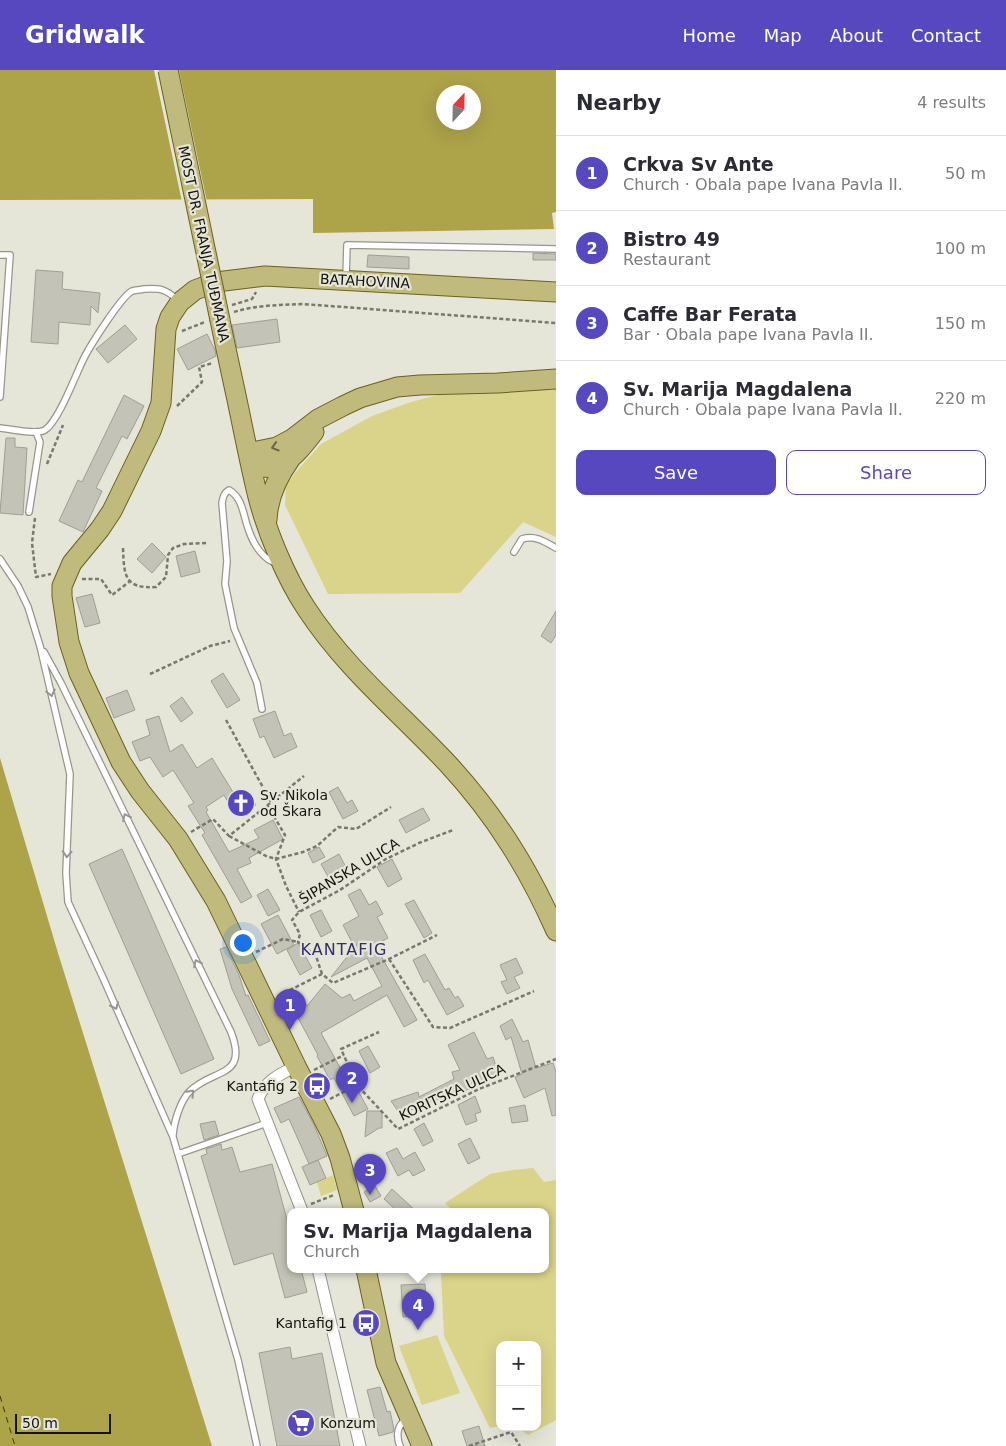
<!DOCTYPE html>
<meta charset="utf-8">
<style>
:root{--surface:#fff;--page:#f2f2f3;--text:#2b2b33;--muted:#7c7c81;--line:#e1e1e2;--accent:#5748c0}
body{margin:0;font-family:"DejaVu Sans",sans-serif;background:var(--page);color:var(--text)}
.controls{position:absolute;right:15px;bottom:15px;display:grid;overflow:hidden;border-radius:10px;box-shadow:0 5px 20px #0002}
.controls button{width:45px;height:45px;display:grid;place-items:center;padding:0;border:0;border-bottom:1px solid var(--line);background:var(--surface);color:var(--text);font:25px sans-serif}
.compass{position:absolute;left:436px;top:15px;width:45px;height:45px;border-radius:50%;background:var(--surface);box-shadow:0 5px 20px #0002;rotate:22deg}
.scale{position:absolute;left:15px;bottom:12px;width:96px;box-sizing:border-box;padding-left:5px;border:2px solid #13130f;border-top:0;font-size:14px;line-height:18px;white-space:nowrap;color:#13130f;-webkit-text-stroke:4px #e5e5d8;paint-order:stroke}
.you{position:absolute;left:242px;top:872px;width:18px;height:18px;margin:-12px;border:4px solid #fff;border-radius:50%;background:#1a73e8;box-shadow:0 0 0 8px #1a73e833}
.badge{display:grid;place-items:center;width:32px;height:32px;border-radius:50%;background:var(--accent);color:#fff;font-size:16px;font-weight:700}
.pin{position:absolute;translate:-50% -41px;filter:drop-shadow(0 1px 2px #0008)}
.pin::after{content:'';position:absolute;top:26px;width:18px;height:15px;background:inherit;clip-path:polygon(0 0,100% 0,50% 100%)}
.popup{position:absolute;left:287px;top:1138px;width:262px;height:65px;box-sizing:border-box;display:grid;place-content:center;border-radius:10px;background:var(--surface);filter:drop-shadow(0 1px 4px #0005);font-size:16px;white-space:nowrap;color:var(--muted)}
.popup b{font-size:19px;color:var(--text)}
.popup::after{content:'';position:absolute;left:50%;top:100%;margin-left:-10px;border:10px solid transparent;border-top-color:var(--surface)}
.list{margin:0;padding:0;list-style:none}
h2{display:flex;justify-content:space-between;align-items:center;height:65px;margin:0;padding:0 20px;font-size:21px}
h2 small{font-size:16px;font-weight:400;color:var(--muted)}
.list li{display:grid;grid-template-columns:32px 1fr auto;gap:15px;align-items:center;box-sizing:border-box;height:75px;padding:0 20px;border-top:1px solid var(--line)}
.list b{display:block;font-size:19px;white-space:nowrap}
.list p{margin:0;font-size:16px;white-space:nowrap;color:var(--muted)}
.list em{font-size:16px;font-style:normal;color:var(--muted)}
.actions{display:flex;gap:10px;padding:15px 20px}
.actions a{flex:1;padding:11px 0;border:1px solid var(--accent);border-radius:10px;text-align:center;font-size:18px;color:var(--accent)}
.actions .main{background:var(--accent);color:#fff}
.map{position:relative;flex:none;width:556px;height:1376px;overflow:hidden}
header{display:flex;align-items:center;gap:30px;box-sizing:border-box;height:70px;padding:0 25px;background:var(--accent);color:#fff}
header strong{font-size:24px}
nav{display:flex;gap:28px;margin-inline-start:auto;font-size:18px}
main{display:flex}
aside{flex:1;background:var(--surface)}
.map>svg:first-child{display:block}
.green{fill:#dad38a}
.water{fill:#ada349;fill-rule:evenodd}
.pier{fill:#e5e5d8}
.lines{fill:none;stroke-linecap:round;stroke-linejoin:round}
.ferry{stroke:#3d3912;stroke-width:1;stroke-dasharray:6 5;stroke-linecap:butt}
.building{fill:#c4c3b8;stroke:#9f9e92}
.service-casing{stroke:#97968b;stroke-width:8}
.minor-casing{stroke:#97968b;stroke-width:13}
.primary-casing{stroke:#69621e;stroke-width:21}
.path{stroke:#787870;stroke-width:2.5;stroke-dasharray:4 2.5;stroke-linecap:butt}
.service{stroke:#fff;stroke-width:5.5}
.minor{stroke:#fff;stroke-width:11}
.primary{stroke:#c1ba7d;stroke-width:19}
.primary-bridge-casing{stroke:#69621e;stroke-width:21;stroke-linecap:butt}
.primary-bridge{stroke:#c1ba7d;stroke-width:19}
.oneway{stroke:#6a6646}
.oneway2{stroke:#959593}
.labels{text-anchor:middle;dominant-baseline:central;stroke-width:4.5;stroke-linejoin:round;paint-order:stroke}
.street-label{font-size:14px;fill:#13130f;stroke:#e5e5d8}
.poi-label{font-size:14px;fill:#13130f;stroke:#e5e5d8;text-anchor:start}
.quarter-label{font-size:16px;letter-spacing:1px;fill:#332e6a;stroke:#e5e5d8}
</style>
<header>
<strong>Gridwalk</strong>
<nav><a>Home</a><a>Map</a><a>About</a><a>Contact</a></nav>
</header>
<main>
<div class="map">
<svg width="556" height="1376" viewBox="0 0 556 1376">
<rect width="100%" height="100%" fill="#e5e5d8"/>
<path class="green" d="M556,317V467L523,452L460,523L328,524L285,435L286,417L294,404L321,374L372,346L411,332L442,324L489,323Z
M533,1098L544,1112L556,1110V1350L528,1365L517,1357H537V1275H500V1356L490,1358L444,1266L441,1203L447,1199H546V1141H453L445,1133L490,1104L513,1100Z
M333,1105L337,1120L321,1126L317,1112Z
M437,1265L460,1323L422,1335L399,1276Z"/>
<path class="water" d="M0,0H556V142L552,143L554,159L313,163V129L0,130ZM443,22H473V52H443Z
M0,688L58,883L212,1376H0Z"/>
<path class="pier" d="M154,0H179L207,132H182Z"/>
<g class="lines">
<path class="ferry" d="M0,1326L15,1376"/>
</g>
<path class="building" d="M533,183L556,184V190H533Z
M368,185L409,187V199L367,197Z
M36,200L63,202L62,219L100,223L98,243L91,236L90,255L59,252L58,274L31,272Z
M277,249L280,272L237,278L232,255Z
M125,255L137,269L108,293L96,279Z
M207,264L215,280L216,286L188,300L177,279Z
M124,325L144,336L127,369L122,366L96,418L102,421L83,462L59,451L78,410L82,412Z
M6,368H15V377L27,378L23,445L0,443Z
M152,473L166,487L152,503L137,489Z
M195,481L200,502L181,507L176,486Z
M92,524L100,553L85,557L76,528Z
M556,541V565L551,573L541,566Z
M223,603L240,630L227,638L211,611Z
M127,620L135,640L114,648L106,628Z
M182,627L193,643L181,652L170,636Z
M275,641L284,666L291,663L297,677L274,688L264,666L260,668L253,649Z
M159,646L170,682L182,674L197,698L212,688L236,727L247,721L256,735L236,746L224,725L206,737L208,740L206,742L229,782L259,768L254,760L273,750L283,769L249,788L251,793L237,799L252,827L241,833L202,765L205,763L188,736L194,733L173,700L163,707L150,687L140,691L132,672L150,665L146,650Z
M338,717L347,733L352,730L358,741L343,749L329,722Z
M423,738L430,750L406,763L399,750Z
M319,777L325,787L313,793L308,783Z
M122,779L214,989L181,1004L89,794Z
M339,784L349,803L331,812L321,794Z
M392,789L402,809L388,817L377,797Z
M268,819L280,840L268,846L257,825Z
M360,819L369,835L376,831L383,844L377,847L388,868L375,875L417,950L404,957L387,925L321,963L353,1021L357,1019L368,1039L354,1046L334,1008L330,1010L317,986L318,985L289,931L301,925L307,936L325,914L342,928L350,924L354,931L382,916L367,888L331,907L358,873L354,876L343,855L359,846L348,825Z
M414,830L432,863L424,868L405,834Z
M321,840L332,861L321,867L310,845Z
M278,845L294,875L277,884L261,854Z
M298,873L312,898L300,905L287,880Z
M226,877L239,905L246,926L248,925L270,971L259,976L232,919L220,879Z
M425,884L445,920L449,918L455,928L458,926L464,936L447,945L428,910L424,913L413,890Z
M516,888L523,903L514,907L520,918L507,924L501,912L507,910L500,895Z
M512,949L523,972L528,970L536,998L553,993L556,1002V1045L552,1046L545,1018L524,1028L515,1007L522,1004L511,967L506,970L500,956Z
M474,962L487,989L493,987L499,1005L470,1014L472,1018L455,1024L454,1023L400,1044L391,1031L418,1022L419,1027L454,1009L452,1002L460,1000L448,975Z
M368,976L380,997L370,1003L359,981Z
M475,1026L481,1042L475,1044L477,1051L466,1055L458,1035Z
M299,1027L314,1055L327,1086L309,1094L289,1049L281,1053L274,1038Z
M525,1035L528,1051L512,1053L509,1038Z
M367,1041H382V1058H379L365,1067Z
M215,1051L219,1065L204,1070L200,1054Z
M424,1053L433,1071L423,1076L414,1059Z
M470,1068L480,1088L468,1094L458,1074Z
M221,1074L222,1080L232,1077L240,1102L272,1094L290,1161V1199H301L307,1222L285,1228L273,1183L234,1195L201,1086L207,1084L206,1079Z
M397,1078L403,1089L415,1082L425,1100L413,1106L409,1100L398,1106L386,1083Z
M318,1090L326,1108L310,1115L302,1097Z
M375,1116L381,1126L370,1132L364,1122Z
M392,1119L416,1141H397L384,1129Z
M425,1214L427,1245L403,1247L401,1215Z
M290,1277L292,1289L322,1283L340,1376H277L259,1283Z
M380,1317L387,1342L390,1341L394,1359L393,1362L379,1366L367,1320Z
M479,1356L485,1376H467L462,1361Z"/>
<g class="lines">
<g class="service-casing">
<path id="service" d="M0,185H10L0,327
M346,208L347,175L556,179
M0,358C10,359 37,365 45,360C59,351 77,301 85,286C92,273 121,227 132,221C135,220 140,220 144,219C161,218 165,219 178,230
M29,442L40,372L36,362
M514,482L522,469C535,465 544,471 556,478
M0,489L18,516L28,537L40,576L70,704L66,803L68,832L104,910L173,1067L238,1290L257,1376
M44,582L61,613L231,962C249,1009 212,998 189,1022C180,1032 174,1052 173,1065
M262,639L257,613L234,558L225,514L227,491L222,433C223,427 224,423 229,420C243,428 243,445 248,458C252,471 263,492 278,493
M178,1084L267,1053
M400,1376C396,1366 397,1355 406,1350"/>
</g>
<g class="minor-casing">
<path id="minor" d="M296,996C280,1004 264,1012 258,1029L302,1141
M318,1199L360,1376"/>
</g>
<g class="primary-casing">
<path id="primary" d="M220,250C227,285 235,319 242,354C247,378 252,403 258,427C267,462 286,508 306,538C345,598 399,642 448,694C495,745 528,798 556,861
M248,383L277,377L292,369L318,349L343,336L360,328L397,317L420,315L498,313L556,309
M250,392C279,409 297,383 314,362
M267,450C268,427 278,406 291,388
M354,1141L340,1088L331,1064L296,996L216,831L178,769L140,721L121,692L79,603L69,572L62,526V516L72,493L100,459L112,441L151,361L161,333L166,259L170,247L180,232L195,220L216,212L265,206L556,222
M366,1199L386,1293L422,1376"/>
</g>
<path class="path" d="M232,235L252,229L256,222
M234,242C256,235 280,235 303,234L556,253
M182,261L205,252
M177,336L202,312L199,297L213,293
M47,394L63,355
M35,448L32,473L36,507L51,504
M123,478C124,505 124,519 156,517L166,507L168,485L173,478L184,474L208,473
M82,509H101L112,525L129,512
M150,604L210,576L230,571
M226,650L271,732
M267,735L285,765L276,789L286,816L299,842
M191,762L213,749L229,766L304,706
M229,766L266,786L276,789L303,782L317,776L338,757L356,759L391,737
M256,882L283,869L298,872
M389,889L433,957L450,958L534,921
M322,904L316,886L298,872L300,864L292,850L299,842L340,820L386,789L419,773L453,760
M278,926L322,904L333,913L389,889L437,865
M314,1000L344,985
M357,1015L341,979L379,962
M330,1029L357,1015L398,1059L479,1019L556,989
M311,1134L334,1125
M469,1376L511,1362L520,1376"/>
<use href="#service" class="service"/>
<use href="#minor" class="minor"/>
<use href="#primary" class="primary"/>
<g class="primary-bridge-casing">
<path id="primary-bridge" d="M168,0L220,250"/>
</g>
<use href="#primary-bridge" class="primary-bridge"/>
</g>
<defs><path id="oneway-chevron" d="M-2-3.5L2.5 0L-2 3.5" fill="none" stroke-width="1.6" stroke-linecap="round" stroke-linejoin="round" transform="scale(1.25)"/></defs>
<use class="oneway" href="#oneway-chevron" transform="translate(275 377) rotate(163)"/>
<g class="oneway2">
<use href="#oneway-chevron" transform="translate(51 623) rotate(77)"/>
<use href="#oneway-chevron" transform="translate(126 747) rotate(-116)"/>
<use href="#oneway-chevron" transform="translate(67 784) rotate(93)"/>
<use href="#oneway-chevron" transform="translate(197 893) rotate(-116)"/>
<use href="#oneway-chevron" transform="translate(115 936) rotate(66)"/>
<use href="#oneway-chevron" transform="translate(191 1023) rotate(-47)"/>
</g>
<defs>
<g id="church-disc" transform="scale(1.4375)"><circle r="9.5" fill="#5748c0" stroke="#e5e5d8"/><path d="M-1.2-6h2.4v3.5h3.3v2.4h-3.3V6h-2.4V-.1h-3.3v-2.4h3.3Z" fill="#fff"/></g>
<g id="bus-disc" transform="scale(1.4375)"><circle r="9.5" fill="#5748c0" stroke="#e5e5d8"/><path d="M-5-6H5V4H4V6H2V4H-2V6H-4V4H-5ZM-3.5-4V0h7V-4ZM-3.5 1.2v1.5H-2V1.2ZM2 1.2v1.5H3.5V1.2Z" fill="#fff"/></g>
<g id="supermarket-disc" transform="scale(1.4375)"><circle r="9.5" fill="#5748c0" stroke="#e5e5d8"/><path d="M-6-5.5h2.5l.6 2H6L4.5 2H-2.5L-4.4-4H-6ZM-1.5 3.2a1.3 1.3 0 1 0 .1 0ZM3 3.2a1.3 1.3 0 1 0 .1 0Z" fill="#fff"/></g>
</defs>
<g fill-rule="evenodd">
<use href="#church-disc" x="241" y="733"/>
<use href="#bus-disc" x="317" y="1016"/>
<use href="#bus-disc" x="366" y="1253"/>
<use href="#supermarket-disc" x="301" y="1353"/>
</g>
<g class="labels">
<g class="street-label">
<text transform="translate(204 174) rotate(78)">MOST DR. FRANJA TUĐMANA</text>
<text transform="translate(365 211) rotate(3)">BATAHOVINA</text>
<text transform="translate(349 801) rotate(-31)">ŠIPANSKA ULICA</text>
<text transform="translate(452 1022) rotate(-25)">KORITSKA ULICA</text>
</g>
<g class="poi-label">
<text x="260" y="725">Sv. Nikola<tspan x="260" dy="16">od Škara</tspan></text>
<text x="298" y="1016" text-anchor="end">Kantafig 2</text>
<text x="347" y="1253" text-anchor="end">Kantafig 1</text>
<text x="320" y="1353">Konzum</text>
</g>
<g class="quarter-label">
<text x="344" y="879">KANTAFIG</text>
</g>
</g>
</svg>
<div class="controls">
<button>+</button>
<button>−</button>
</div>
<svg class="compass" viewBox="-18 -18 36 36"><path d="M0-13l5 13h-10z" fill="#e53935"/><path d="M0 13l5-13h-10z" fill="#7c7c81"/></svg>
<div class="scale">50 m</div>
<div class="you"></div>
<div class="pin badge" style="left:290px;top:960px">1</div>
<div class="pin badge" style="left:352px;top:1033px">2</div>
<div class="pin badge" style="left:370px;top:1125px">3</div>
<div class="pin badge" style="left:418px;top:1260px">4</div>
<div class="popup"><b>Sv. Marija Magdalena</b>Church</div>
</div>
<aside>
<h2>Nearby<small>4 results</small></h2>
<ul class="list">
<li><span class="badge">1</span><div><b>Crkva Sv Ante</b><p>Church · Obala pape Ivana Pavla II.</p></div><em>50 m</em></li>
<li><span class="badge">2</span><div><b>Bistro 49</b><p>Restaurant</p></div><em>100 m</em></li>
<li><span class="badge">3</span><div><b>Caffe Bar Ferata</b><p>Bar · Obala pape Ivana Pavla II.</p></div><em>150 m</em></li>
<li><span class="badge">4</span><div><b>Sv. Marija Magdalena</b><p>Church · Obala pape Ivana Pavla II.</p></div><em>220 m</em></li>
</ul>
<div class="actions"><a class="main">Save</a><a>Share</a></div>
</aside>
</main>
